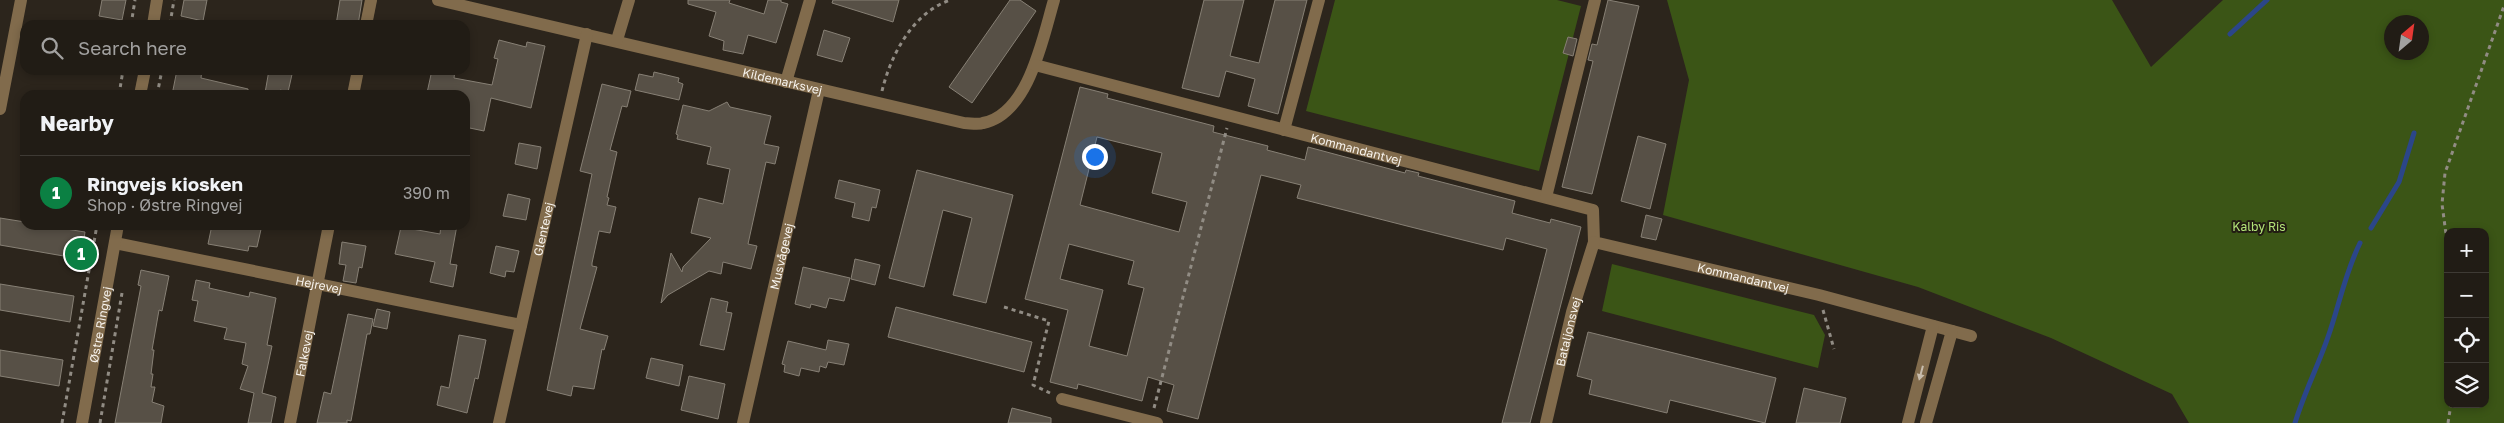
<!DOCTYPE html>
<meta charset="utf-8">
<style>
:root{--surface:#211c15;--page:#29251e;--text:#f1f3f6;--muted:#a2a1a0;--line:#3e3a34;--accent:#0b8043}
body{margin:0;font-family:"Golos Text",sans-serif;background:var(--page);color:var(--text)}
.controls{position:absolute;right:15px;bottom:15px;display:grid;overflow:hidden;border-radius:10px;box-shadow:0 2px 8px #0003}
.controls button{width:45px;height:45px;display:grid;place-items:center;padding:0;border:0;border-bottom:1px solid var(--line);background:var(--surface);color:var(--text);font:25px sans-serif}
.compass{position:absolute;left:2384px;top:15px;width:45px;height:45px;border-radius:50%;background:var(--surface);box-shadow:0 2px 8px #0003;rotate:29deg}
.you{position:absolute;left:1094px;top:156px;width:18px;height:18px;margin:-12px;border:4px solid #fff;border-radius:50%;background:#1a73e8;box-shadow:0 0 0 8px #1a73e833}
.badge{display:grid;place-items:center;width:32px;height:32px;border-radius:50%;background:var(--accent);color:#fff;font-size:16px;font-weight:700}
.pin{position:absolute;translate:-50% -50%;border:2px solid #fff;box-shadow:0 1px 5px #0006}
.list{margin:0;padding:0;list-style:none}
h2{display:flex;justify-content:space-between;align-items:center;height:65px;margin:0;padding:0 20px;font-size:21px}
h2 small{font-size:16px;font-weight:400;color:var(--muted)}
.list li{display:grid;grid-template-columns:32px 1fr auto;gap:15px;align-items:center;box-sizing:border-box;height:75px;padding:0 20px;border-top:1px solid var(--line)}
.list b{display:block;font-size:19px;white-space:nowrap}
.list p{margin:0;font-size:16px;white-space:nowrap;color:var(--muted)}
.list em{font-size:16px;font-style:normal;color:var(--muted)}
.icon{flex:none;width:28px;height:28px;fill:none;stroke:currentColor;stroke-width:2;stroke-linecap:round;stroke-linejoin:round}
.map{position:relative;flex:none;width:2504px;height:423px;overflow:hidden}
.search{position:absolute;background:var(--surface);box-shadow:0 2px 8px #0003;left:20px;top:20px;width:450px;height:55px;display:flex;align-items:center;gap:12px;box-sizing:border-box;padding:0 18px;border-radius:15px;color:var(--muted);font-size:19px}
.panel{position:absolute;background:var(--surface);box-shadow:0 2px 8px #0003;left:20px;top:90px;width:450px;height:140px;border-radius:15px}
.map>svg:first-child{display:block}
.green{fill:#3b5516;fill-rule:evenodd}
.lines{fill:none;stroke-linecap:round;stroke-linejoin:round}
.stream{stroke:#2b4689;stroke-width:5}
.building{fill:#575046;stroke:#878075;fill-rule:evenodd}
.path{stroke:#918c84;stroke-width:3;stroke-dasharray:4 4;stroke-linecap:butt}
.minor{stroke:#816b4c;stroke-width:12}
.oneway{fill:#c8bdad}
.labels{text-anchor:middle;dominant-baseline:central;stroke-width:4;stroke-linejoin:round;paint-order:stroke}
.street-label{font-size:12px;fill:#f7f3ed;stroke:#221c13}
.park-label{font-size:12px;fill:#b3e478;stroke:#221c13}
</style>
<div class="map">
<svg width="2504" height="423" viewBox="0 0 2504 423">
<rect width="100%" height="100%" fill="#2c251c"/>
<path class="green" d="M1335,0H1557L1581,6L1539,171L1306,111Z
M1667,0H2112L2151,67L2223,0H2504V423H2189L2172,394L2051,338L1918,287L1663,215L1689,80ZM2422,22V52H2392V22ZM2448,232H2485V404H2448Z
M1612,264L1814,315L1825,335L1818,368L1602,311Z"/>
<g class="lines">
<path class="stream" d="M2230,34L2267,0
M2371,228L2399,182L2414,133
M2295,423C2304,393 2318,366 2328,337C2339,306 2345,273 2360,243"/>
</g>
<path class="building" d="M102,0H126L122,20L99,16Z
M184,0H207L203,21L181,16Z
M340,0H362L358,25H336Z
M688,0H730L729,3L764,14L768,0H781V2L788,4L776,43L748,35L743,54L723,50L724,41L709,36L716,12L688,4Z
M833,0H899L893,22L832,3Z
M1010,0H1020L1036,11L972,103L949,87Z
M1204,0H1244L1230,56L1259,63L1275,0H1307L1278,114L1248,106L1255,79L1226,71L1219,97L1182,88Z
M1608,0L1639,6L1592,194L1562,187L1593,61L1588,60L1592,44L1597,45Z
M824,30L850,38L842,62L817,55Z
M1568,37L1577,39L1573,56L1563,53Z
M499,40L526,47L527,42L545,46L531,108L491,98L484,131L465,127V95L427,93L432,70H455L454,78L492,85L498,59L494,58Z
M177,70H202L201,78L248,89V95H172Z
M269,70H293L288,92L280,90L279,95L265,93Z
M654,72L679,78L678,82L683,84L679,100L635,90L639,74L653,77Z
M602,84L631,91L627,107L622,106L610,150L617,152L607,197L609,198L607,205L616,207L610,233L599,231L592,263V266L597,267L580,329L608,336L604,350L602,349L594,389L573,386L571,396L547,390L592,174L580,171Z
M1080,87L1108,94L1107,98L1214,126L1213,132L1268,146L1267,150L1305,160L1308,147L1405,173L1406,170L1419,173L1418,176L1515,201L1512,213L1550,223L1551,219L1581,227L1530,423H1502L1547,249L1506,238L1503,250L1407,226L1297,198L1301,185L1261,175L1198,419L1167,411L1174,385L1148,377L1142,401L1078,384L1077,389L1050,382L1068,310L1025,299ZM1097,137L1162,153L1152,193L1187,202L1179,232L1080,205ZM1069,244L1134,261L1128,284L1144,288L1127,356L1089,346L1103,290L1060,279Z
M727,102L730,107L771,116L764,144L779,147L775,164L766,162L748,244L757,246L751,269L723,262L721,274L709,271L668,295L661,303L671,253L682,272L683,267L711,238L691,233L699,198L723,204L730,169L707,164L711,147L677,139L678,135L676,134L683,105L709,111Z
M1638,136L1666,144L1650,209L1621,201Z
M519,143L541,147L537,169L515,164Z
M917,170L1013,195L986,303L953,295L972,218L943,210L924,287L889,278Z
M839,180L880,190L876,208L872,207L869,221L852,217L855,203L835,198Z
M508,194L530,199L526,220L503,216Z
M1646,215L1662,219L1656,240L1641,237Z
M0,218L25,222V225H41L85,232L81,259L0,245Z
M212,225H262L257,247L249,246L248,251L208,244Z
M441,225H457L450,264L457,265L453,287L430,282L435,262L395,254L401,227L440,234Z
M342,242L366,246L362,268L359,267L356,283L343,281L346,265L339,264Z
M496,246L519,251L514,272L506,271L505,277L490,273Z
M855,259L880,265L875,285L851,279Z
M803,267L850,278L844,301L829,298L826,308L811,304L810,308L795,304Z
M141,270L169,276L162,311L159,310L152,350H154L151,374H153L151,387H155L152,402L164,406L161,423H115L141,286L138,285Z
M196,280L210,283L209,288L249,297L250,292L276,298L267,345L272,346L262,393L276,397L271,423H248L254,393L240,389L248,366L242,364L246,343L224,339L227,328L194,321L198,301L192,300Z
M0,284L74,296L70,322L0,310Z
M711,298L728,302L726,312L732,313L724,350L700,345Z
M896,307L1032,342L1024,372L888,337Z
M377,309L390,312L387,329L373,326Z
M348,314L373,319L370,334H367L351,421L347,420V423H317L324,392L331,394Z
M1588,332L1776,378L1765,423L1670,400L1667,413L1589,394L1592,380L1577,376Z
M459,335L486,340L478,379L475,378L467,413L437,405L441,386L449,388Z
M828,340L849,344L844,365L828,362L826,368L820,366L819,372L801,368L799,376L784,372L785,365L782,364L788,341L826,350Z
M0,350L63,360L59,386L0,376Z
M651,358L683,365L679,386L646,378Z
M689,376L725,384L718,419L681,410Z
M1804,388L1846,398L1840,423H1796Z
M1012,408L1051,418V423H1008Z"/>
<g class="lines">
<path class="path" d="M170,24L174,0
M131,25L135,0
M882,91C891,54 913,13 950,0
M119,95L123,70
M157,95L162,70
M2448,249L2442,204L2445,173L2504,6
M1004,307L1049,321L1033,385L1050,393
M1823,310L1834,349
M1154,408L1227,128
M62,423L97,225
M100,423L122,293
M2448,423L2451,404"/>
<g class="minor">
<path id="s1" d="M438,0L964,123C970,123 978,125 983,123C1029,114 1043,37 1054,0"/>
<path d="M153,25L157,0"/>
<path d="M366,25L371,0"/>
<path d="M617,40L629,0"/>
<path id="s2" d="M1035,65L1593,210L1594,242L1819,295L1971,336"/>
<path d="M786,82L810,0"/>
<path d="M140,95L145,70"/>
<path d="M353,95L358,70"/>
<path d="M0,109L21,0"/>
<path d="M1284,130L1319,0"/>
<path d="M1546,197L1595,0"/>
<path id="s3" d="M115,243L521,325"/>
<path d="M1062,399L1157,423"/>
<path id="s4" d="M82,423L118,225"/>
<path id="s5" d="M290,423L329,225"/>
<path id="s6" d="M499,423L587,34"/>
<path id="s7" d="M743,423L819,90"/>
<path id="s8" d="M1546,423L1572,312L1594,242"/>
<path d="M1908,423L1933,326"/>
<path d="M1926,423L1952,331"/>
</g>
</g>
<defs><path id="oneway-solid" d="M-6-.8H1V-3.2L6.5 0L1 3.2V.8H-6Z" transform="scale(1.25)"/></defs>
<use class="oneway" href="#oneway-solid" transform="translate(1921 373) rotate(105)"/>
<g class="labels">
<g class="street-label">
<text stroke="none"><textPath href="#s1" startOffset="354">Kildemarksvej</textPath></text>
<text stroke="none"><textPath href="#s2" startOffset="332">Kommandantvej</textPath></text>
<text stroke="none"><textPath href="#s6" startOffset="199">Glentevej</textPath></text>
<text stroke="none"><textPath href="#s7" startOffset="171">Musvågevej</textPath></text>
<text stroke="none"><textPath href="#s2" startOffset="762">Kommandantvej</textPath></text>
<text stroke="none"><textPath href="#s3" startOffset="208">Hejrevej</textPath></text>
<text stroke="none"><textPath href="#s4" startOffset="100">Østre Ringvej</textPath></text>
<text stroke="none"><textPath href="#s8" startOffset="94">Bataljonsvej</textPath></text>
<text stroke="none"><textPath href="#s5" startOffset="71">Falkevej</textPath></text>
</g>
<g class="park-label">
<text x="2259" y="226">Kalby Ris</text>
</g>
</g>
</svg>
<div class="controls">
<button>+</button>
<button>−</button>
<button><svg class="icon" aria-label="locate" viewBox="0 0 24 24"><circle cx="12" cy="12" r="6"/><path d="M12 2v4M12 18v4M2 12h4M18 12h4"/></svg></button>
<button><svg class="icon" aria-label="layers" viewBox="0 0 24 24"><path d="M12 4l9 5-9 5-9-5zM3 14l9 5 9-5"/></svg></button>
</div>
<svg class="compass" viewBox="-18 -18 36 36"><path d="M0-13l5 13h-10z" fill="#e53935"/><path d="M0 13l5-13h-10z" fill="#a2a1a0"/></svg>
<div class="you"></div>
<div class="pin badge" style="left:81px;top:254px">1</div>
<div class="search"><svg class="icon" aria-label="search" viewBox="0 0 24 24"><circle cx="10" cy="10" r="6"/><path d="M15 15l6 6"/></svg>Search here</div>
<section class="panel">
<h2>Nearby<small></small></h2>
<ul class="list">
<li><span class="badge">1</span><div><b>Ringvejs kiosken</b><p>Shop · Østre Ringvej</p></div><em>390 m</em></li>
</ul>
</section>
</div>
